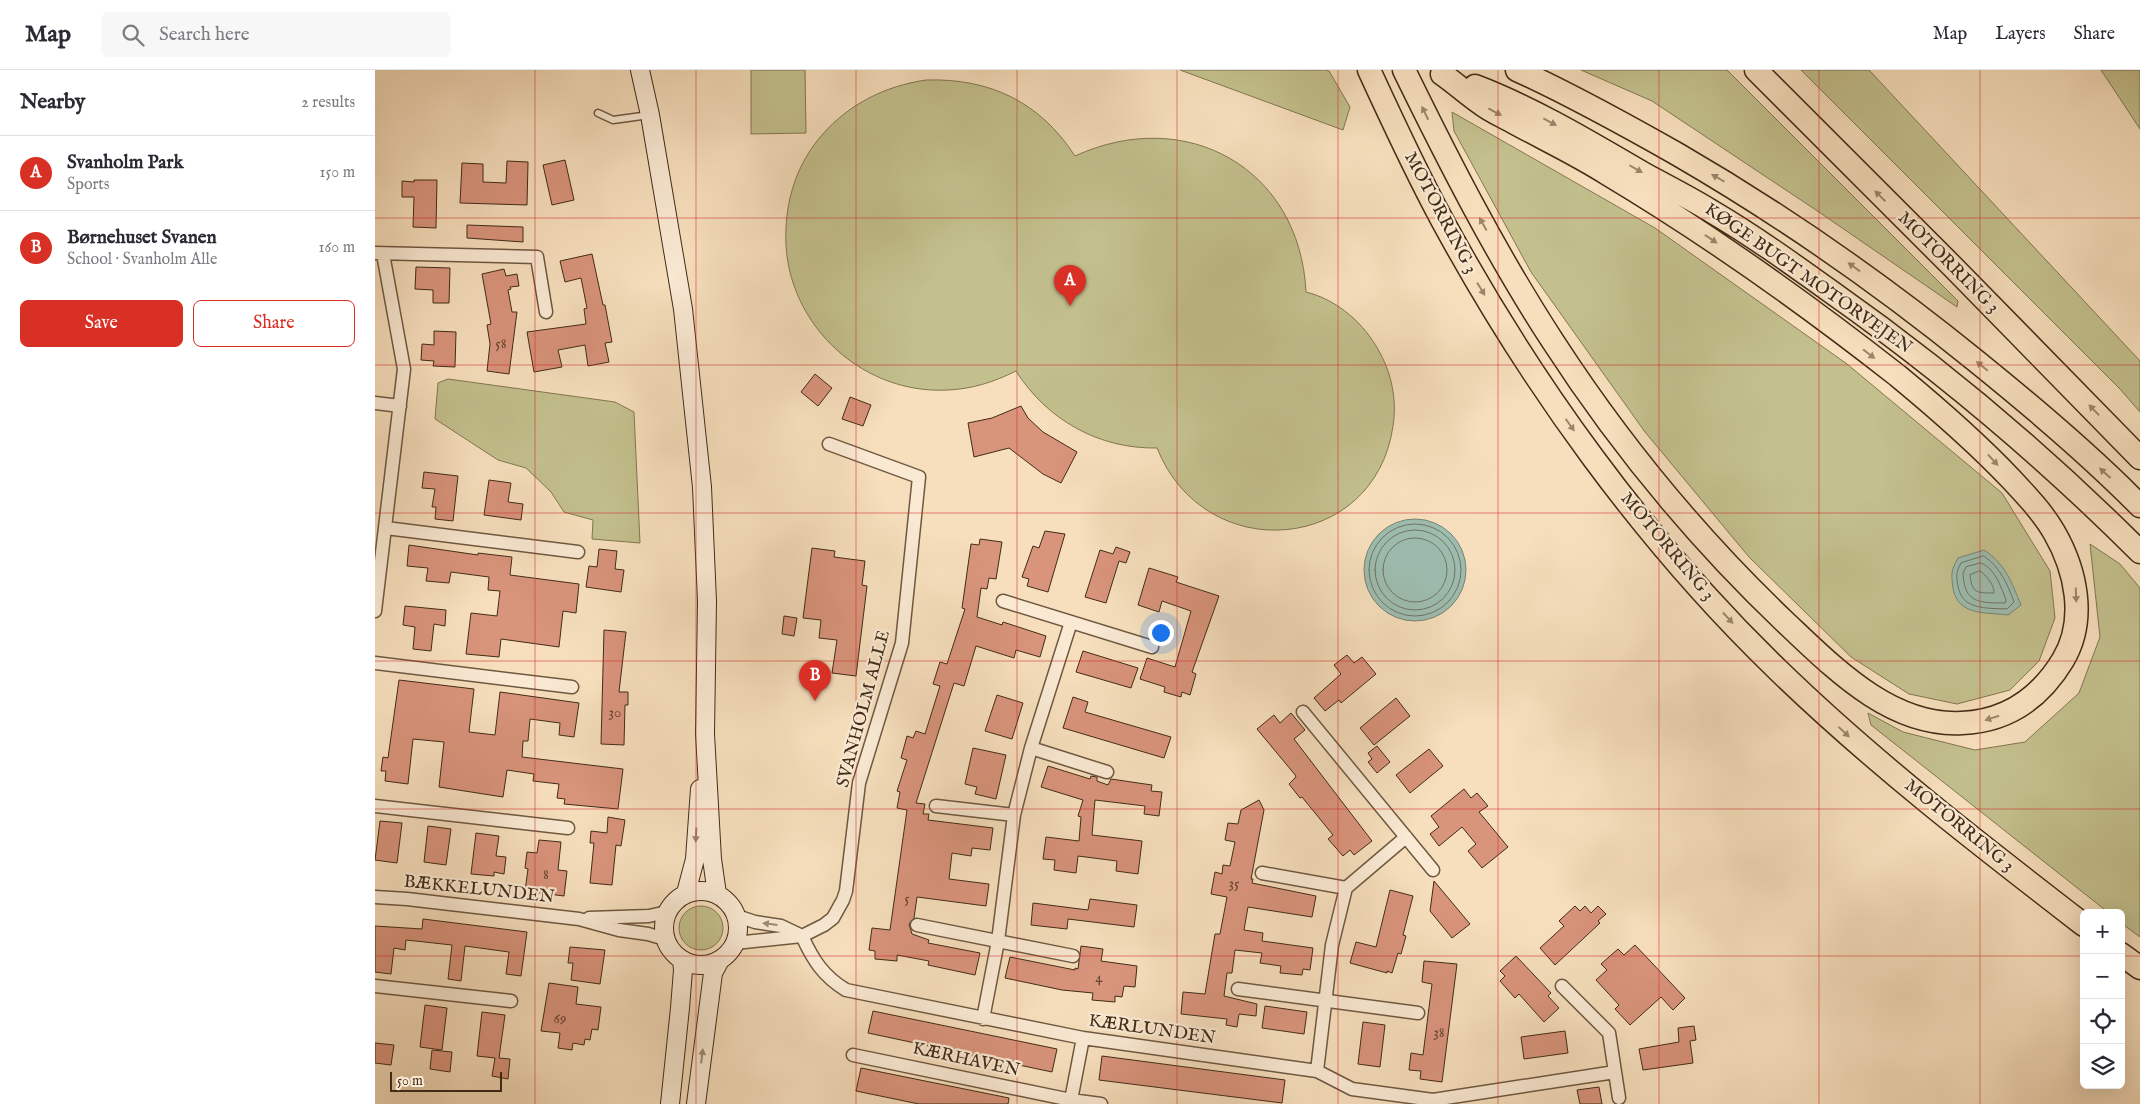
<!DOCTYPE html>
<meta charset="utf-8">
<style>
:root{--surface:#fff;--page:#f7f7f7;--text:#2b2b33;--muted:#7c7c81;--line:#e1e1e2;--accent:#d93025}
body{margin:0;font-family:"IM FELL English",serif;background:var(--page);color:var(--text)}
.controls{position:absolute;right:15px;bottom:15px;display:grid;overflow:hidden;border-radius:8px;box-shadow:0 5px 20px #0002}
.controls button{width:45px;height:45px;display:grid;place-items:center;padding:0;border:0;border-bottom:1px solid var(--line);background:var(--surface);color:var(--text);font:25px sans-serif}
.scale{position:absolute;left:15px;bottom:12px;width:112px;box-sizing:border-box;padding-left:5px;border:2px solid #422b17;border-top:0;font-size:14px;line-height:18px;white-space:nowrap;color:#422b17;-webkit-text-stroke:4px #faead4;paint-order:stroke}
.you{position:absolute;left:785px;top:562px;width:18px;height:18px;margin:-12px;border:4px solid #fff;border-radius:50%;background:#1a73e8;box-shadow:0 0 0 8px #1a73e833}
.badge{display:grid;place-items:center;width:32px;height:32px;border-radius:50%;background:var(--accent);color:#fff;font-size:16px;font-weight:700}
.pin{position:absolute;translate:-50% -41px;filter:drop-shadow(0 1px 2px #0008)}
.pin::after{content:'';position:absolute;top:26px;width:18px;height:15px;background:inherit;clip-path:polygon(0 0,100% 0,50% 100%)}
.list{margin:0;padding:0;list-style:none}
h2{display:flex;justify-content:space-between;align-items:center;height:65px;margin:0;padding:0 20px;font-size:21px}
h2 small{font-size:16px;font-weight:400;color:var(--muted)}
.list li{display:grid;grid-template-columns:32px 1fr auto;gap:15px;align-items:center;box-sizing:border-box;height:75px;padding:0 20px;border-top:1px solid var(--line)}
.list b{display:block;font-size:19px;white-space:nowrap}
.list p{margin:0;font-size:16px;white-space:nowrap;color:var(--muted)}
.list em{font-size:16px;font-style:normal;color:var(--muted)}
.actions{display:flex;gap:10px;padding:15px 20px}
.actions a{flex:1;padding:11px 0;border:1px solid var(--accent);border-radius:8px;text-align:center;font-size:18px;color:var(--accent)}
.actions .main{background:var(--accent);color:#fff}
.icon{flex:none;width:28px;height:28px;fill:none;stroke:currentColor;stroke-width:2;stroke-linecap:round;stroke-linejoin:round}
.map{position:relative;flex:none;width:1765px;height:1034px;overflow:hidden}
header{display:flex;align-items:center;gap:30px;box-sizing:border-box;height:70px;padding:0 25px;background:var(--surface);border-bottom:1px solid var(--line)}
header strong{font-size:24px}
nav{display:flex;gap:28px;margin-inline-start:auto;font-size:18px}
.search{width:350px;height:45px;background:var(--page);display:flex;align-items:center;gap:12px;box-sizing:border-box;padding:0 18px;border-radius:8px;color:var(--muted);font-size:19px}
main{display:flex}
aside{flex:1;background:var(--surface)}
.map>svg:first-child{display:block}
.green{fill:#c3c08d;stroke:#827652}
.water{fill:#9dbdb0;stroke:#798373}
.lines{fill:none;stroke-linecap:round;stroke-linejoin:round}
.shore{stroke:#707464;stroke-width:1}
.building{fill:#d9947c;stroke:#422b17}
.lane-casing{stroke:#6f5840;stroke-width:9}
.street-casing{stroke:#6f5840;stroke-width:15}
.secondary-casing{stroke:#422b17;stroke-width:20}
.highway-casing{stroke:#422b17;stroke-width:25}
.lane{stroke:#faead4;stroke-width:6}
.street{stroke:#faead4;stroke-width:12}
.secondary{stroke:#faead4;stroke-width:18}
.highway{stroke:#f7dfbd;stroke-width:22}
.oneway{fill:#9c856a}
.oneway2{fill:#9e8a76}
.grid{fill:none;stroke:#d62828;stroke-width:1;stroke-opacity:0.55}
.labels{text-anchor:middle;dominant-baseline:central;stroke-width:4.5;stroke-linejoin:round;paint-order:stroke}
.number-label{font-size:15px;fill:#684530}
.street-label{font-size:18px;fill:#422b17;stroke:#faead4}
</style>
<header>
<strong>Map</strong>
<div class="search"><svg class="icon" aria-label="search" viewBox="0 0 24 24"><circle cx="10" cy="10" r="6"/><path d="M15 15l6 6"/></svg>Search here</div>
<nav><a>Map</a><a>Layers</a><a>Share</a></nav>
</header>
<main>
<aside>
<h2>Nearby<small>2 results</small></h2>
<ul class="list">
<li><span class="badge">A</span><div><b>Svanholm Park</b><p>Sports</p></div><em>150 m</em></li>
<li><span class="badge">B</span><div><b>Børnehuset Svanen</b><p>School · Svanholm Alle</p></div><em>160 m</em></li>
</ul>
<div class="actions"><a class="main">Save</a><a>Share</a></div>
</aside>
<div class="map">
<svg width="1765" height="1034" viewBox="0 0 1765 1034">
<rect width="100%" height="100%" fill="#f7dfbd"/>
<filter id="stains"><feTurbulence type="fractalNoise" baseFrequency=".004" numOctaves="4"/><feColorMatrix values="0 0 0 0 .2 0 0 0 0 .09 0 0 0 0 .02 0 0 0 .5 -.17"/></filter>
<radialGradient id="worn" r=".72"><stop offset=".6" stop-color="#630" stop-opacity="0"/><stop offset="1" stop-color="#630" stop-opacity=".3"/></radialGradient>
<path class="green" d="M376,0H430L431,63L376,64Z
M805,0H951L954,1L975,37L968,60Z
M1206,0H1352L1583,231L1582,237L1441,140L1277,31Z
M1426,0H1494L1765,291V342L1745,319Z
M1726,0H1765V59Z
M551,10C615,8 665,32 700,86C811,35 925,98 931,222C963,230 990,254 1005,283C1017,305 1022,331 1018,356C1000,483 830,498 782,378C724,379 672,350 641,301C619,312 597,319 573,320C483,325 406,248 411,159C412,125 424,91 447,65C474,34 510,16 551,10Z
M1077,42L1280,158L1472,294L1627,423L1675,501L1680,548L1664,591L1635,620L1582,634L1534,624L1476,587L1374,487L1270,362L1156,202L1079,61Z
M73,309L240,332L259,342L265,473L217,469L218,450L189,442L176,422L151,398L123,390L60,349L63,313Z
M1715,474L1745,494L1765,518V867L1746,853V843H1734L1496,655L1493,643L1528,662L1600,680L1650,672L1704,623L1725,567Z
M304 858a22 22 0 1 1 44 0a22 22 0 1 1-44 0Z"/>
<path class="water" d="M989 500a51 51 0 1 1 102 0a51 51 0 1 1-102 0Z
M1609,480C1631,495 1636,511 1646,535L1633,545C1610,542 1583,546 1578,518C1576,503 1576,501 1583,488Z"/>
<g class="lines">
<path class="shore" d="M994 500a46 46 0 1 1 92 0a46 46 0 1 1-92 0Z
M1000 500a40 40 0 1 1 80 0a40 40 0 1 1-80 0Z
M1008 500a32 32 0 1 1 64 0a32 32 0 1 1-64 0Z
M1609,486C1625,497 1633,515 1639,532L1632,539C1611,538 1587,540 1583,516C1581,506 1581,502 1586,493Z
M1606,493C1620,498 1626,517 1631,530L1630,533C1604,533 1589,533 1588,503L1591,497Z
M1605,501C1611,504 1620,517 1619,523C1601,523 1597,523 1595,505Z"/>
</g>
<path class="building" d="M190,90L199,130L177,135L168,95Z
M132,91L153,92L152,135L85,133L87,93L108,94V112L131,113Z
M39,110H62L61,158L38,157L39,127H27V111L39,112Z
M92,155L148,157V172L92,168Z
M217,184L228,235H230L237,272L230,273L234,292L213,296L210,275L183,280L187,297L159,302L152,262L211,254L209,239L212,238L206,208L190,212L185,191Z
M41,197L75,198L74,233H58V220L40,219Z
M129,199L131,206L142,204L144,216L135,217L136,219L133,220L137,242H142L134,304L112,301L115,274L112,255L116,254L107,204Z
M59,261L81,262L80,297L58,296L59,291L46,290L47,274L59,275Z
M440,304L457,318L443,336L426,322Z
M475,327L496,335L488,356L467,349Z
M646,336L653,348L668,362L702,382L686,413L668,404L634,378L599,387L593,353L617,348Z
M49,402L83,406L78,451L60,449L61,437H57L60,419L47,418Z
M114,410L136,413L133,432L148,434L146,450L109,445Z
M670,461L690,464L673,522L652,516L654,509L647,507L658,476L664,478Z
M605,469L627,472L621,509L614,508L612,519L606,518L602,547L627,555L628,552L671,566L665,587L641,580L639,588L601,576L589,616L579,613L541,733L550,734L548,744H554L553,750L618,758L615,780L597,778L596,786L577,783L574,809L614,814L611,836L542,827L539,848L534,854L537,864L554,870L553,873L605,883L600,905L553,895L554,891L522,885V891L500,889V881L494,880L497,858L515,860L532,740L522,738L525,722L522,721L532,690L526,688L532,666L538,668L541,661L550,664L565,616L558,614L565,592L572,594L590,539L587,538L596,474L604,475Z
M34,475L103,485V483L137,487L135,505L204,514L201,543L188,541L184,577L126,569L124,587L91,584L96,543L122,546L125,521L113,520L114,507L76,502L74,513L51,511L53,498L32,496Z
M741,477L755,482L751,493L744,491L731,533L710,527L725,480L738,484Z
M437,478L460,481L459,487L490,491L487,515L492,516L481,606L457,603L462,570L444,568L446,550L428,548Z
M224,479L242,481L240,499L249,500L246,522L211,517L214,496L222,497Z
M774,498L803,507L801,512L844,526L817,602L821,604L815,625L807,622L806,627L789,622L790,617L765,609L772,588L800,597L816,541L787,531L784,542L763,535Z
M30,536L71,540L70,556L59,554L56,581L38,579L40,557L28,555Z
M409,546L422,548L419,566L407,564Z
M229,560L251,562L244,622H253V635H250L249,675L226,674Z
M708,581L763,598L756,618L701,602Z
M972,585L979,593L987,587L1001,604L966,633L964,630L950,641L939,628L966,604L959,595Z
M24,610L99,619L94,662L120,665L125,622L204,633L199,667L184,665L185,653L155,649L153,671H148L147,687L248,699L243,739L189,734L190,729L182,728L184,714L158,711L159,704L132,700L128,727L64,717L69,672L38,669L33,714L10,711L11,701H6L8,687L13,688Z
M622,625L648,633L637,669L610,661Z
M698,627L713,632L710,642L796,667L789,688L688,658Z
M1021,628L1035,646L999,675L985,658Z
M916,643L930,660L919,669L997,771L979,785L975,780L968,786L953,769L958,765L927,727L925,728L914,714L920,708L921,706L882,659L899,645L905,653Z
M1002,676L1015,692L1002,703L993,692L997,689L993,683Z
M598,678L631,685L621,729L600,724L602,717L590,714Z
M1054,679L1068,696L1035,723L1021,705Z
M673,696L715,709L716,706L722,707V711L733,715L736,709L777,715L776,721L787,722L784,746L769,744L770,736L720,730L717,765L767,771L763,804L741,801L742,791L703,786L701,803L679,800L680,790L668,789L671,767L704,771L706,747L703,746L708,730L666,717Z
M1089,719L1096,728L1102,723L1113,736L1104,742L1133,777L1107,798L1093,781L1101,774L1087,757L1064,776L1055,764L1064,757L1056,746Z
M884,730L889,740L876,809H878L877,813L941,826L937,847L873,837L869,860L888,863L887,871L938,878L935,900L928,899L927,905L905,903L906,896L885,893L887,883L860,880L857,903H852L849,926L882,934L881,946L864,944L862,957L851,955L852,949L806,944L808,922L830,924L840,864H845L852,827L836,824L840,802L847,804L848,795L855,796L860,772L850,770L853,753L863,754L866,740Z
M233,747L250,750L246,776L241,775L237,815L215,813L219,773H215L216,761L232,763Z
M5,751L27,753L22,793L0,790Z
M53,756L76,759L71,795L49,792Z
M101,763L124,766L121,786L131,787L129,804L119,802V806L96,804Z
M164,770L186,772L183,800L192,801L189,826L150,821L153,799L150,798L152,782L162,783Z
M1059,811L1095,854L1077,868L1055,841Z
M1015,820L1038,826L1028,865L1031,866L1026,884L1023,883L1017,903L1012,901V903L975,893L981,872L1001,877Z
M715,829L762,835L759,857L693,849L692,859L656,855L658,833L713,840Z
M1200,836L1205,841L1210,836L1216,843L1223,836L1231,844L1223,851L1225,853L1180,895L1165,878L1189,856L1184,851Z
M48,849L152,862L146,906L131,904L134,882L90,876L86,911L73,909L77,875L31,870L30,880L19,878L16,904L0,902V856L47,859Z
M1260,875L1310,928L1298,940L1286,927L1255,955L1240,939L1244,935L1221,910L1232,900L1226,894L1243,879L1249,885Z
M706,876L728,879L726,891L762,896L760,917L749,916L747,927L740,926V932L717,930L718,923L687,920L630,908L635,887L700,900V898L703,899Z
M195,877L230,880L225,914L196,910L198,893H193Z
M1141,886L1176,923L1173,926L1184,938L1169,952L1144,924L1140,928L1125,911L1130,906L1125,901Z
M1049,891L1082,894L1067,1012L1045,1009L1046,1001L1034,1000L1036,983L1048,985L1057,914L1047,912Z
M174,913L203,917L201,934L226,937L223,960L217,959L215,970L210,969L209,975L198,973L197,980L183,978L185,963L166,961Z
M50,935L72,938L67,980L45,977Z
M890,936L932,942L929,964L887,958Z
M498,941L682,979L677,1002L493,963Z
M107,942L130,945L124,988L135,989L133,1009L117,1006L120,988L102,986Z
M988,952L1010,955L1005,997L983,994Z
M1319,956L1321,970L1315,971L1318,993L1268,1000L1264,979L1304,972L1303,958Z
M1190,961L1193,983L1149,989L1146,967Z
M0,973L19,975L16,995L0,993Z
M57,980L77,982L75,1002L55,999Z
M727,986L910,1010L907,1033L724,1010Z
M486,998L634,1028L633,1034H544L481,1021Z
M1224,1017L1227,1034H1205L1202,1020Z"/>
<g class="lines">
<g class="lane-casing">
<path id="lane" d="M223,43L238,50L274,45"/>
</g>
<g class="street-casing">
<path id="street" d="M0,183L162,187L171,242
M0,333L25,336
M11,458L203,482
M628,531L777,577
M0,541L29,299L8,184
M0,593L197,617
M928,642L1058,800
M656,678L732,702
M0,736L193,758
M561,736L639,745
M887,803L971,818
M0,827L32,829L204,849L244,860L273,864L290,869
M362,846L380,852L406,856L427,866
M214,848L274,846L292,842
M542,855L698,886
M427,866C438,890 448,906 471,920L708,968L942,1001L977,1019L1058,1030L1240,1002
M360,873L427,866L449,855L458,848L468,830L471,821L484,713L527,573L544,407L454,374
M0,916L136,931
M1187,916L1234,963L1244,1028
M863,919L1043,943
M608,949L623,871L639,745L656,678L696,552
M478,985L696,1030L726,1034
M942,1001L957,875L971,818L1031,767
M696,1030L708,968"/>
</g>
<g class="secondary-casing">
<path id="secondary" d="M265,0L275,45L308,239L327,417L332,531L330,664L337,789L342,824
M289 858a37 37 0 1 1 74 0a37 37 0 1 1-74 0Z
M311,823L320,789L325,719
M295,1034L305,938L308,900L307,890
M321,1034L338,903L345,890"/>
</g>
<g class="highway-casing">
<path id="highway" d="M994,0C1017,50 1040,100 1066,148C1154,311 1270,472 1404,601C1499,693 1604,774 1709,855
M1029,0C1074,92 1121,184 1177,270C1243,372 1321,467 1409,551C1458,597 1515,657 1587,653C1633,651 1665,628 1688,590C1712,550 1701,500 1679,462C1668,443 1652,426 1637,410C1601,372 1563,339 1523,306C1430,233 1333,164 1231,103C1201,84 1169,69 1138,52C1127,46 1115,41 1105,33C1092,24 1080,13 1067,4
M1142,0C1197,25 1249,54 1302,84C1409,146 1505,213 1601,291C1658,337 1714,384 1765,436
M1381,0L1578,197L1765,388
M1100,16C1160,39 1216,73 1271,105C1293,117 1315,128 1336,141C1377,165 1416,193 1455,221C1566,299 1669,386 1765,482
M1746,884L1765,898"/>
</g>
<use href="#lane" class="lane"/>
<use href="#street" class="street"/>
<use href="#secondary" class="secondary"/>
<use href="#highway" class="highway"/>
</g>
<defs><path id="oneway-solid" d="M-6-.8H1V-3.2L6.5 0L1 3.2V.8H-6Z" transform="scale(1.25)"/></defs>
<g class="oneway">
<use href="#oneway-solid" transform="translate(1120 42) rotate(28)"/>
<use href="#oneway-solid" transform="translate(1050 43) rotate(-116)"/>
<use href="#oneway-solid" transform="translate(1175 52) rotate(28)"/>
<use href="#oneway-solid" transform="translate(1261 99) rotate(30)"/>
<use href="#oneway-solid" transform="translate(1343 108) rotate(-150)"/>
<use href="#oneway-solid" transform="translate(1505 126) rotate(-136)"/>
<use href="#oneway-solid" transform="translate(1108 154) rotate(-119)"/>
<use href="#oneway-solid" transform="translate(1336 169) rotate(34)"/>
<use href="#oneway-solid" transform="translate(1479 197) rotate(-144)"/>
<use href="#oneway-solid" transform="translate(1106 219) rotate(58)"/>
<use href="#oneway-solid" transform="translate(1494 284) rotate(38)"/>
<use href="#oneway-solid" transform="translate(1607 296) rotate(-141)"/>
<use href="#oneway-solid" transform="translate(1719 340) rotate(-134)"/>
<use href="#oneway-solid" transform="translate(1195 355) rotate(54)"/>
<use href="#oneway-solid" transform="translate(1618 390) rotate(47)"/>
<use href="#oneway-solid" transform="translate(1730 403) rotate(-138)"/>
<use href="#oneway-solid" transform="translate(1701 525) rotate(88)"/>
<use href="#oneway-solid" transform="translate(1353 548) rotate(47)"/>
<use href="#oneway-solid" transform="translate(1617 648) rotate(163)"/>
<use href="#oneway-solid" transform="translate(1469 662) rotate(43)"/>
</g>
<g class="oneway2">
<use href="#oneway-solid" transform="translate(321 765) rotate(93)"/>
<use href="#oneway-solid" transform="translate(395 854) rotate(-173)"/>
<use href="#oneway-solid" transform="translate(327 986) rotate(-83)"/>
</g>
<path class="grid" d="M160,0V1034M321,0V1034M481,0V1034M642,0V1034M802,0V1034M963,0V1034M1123,0V1034M1284,0V1034M1444,0V1034M1605,0V1034M0,148H1765M0,295H1765M0,443H1765M0,591H1765M0,739H1765M0,886H1709M1746,886H1765"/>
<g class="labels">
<g class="number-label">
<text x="126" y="273">58</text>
<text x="240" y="642">30</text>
<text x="171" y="804">8</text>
<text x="859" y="813">35</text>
<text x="532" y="828">5</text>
<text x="724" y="907">4</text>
<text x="185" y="948">69</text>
<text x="1064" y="962">38</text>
</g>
<g class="street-label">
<text transform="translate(1065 143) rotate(62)">MOTORRING 3</text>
<text transform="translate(1573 193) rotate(45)">MOTORRING 3</text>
<text transform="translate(1433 209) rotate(35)">KØGE BUGT MOTORVEJEN</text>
<text transform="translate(1292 477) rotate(50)">MOTORRING 3</text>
<text transform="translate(489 639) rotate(-75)">SVANHOLM ALLE</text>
<text transform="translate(1584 756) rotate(39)">MOTORRING 3</text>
<text transform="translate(104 820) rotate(6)">BÆKKELUNDEN</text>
<text transform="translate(777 960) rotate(8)">KÆRLUNDEN</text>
<text transform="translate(591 990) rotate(12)">KÆRHAVEN</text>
</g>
</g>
<rect width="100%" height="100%" filter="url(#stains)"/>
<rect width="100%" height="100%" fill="url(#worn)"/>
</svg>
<div class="controls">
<button>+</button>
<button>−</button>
<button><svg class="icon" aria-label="locate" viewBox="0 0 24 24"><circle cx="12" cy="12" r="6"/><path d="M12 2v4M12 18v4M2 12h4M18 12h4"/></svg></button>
<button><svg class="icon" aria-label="layers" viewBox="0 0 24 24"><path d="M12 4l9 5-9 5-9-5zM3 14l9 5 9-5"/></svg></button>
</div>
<div class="scale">50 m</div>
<div class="you"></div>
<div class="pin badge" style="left:695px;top:236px">A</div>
<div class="pin badge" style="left:440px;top:631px">B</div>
</div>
</main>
